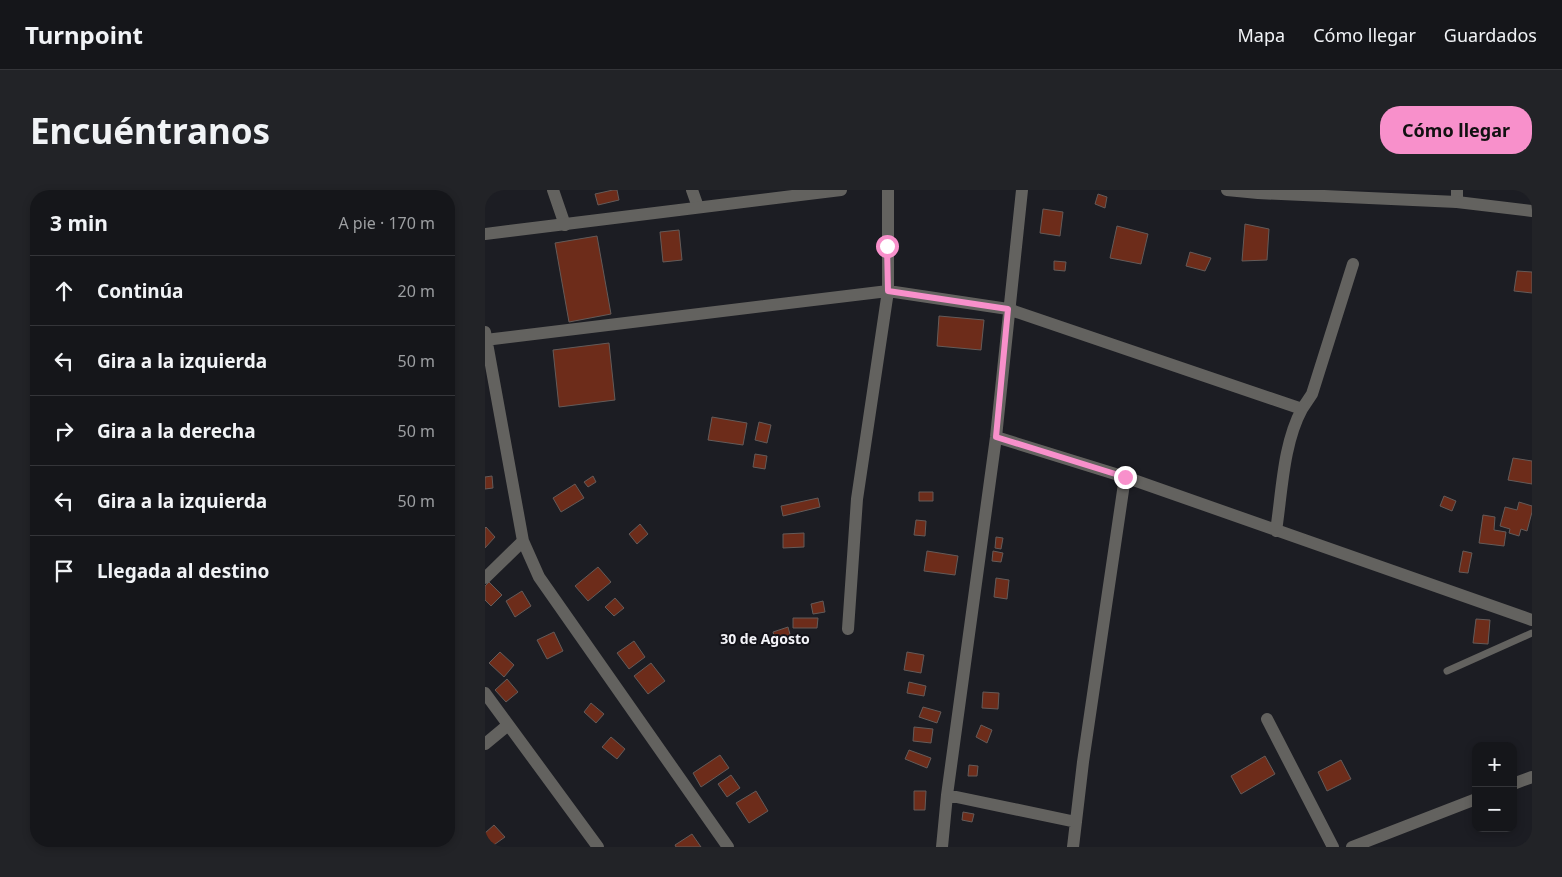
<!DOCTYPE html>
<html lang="es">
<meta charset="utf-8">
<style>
:root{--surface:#15161a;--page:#222327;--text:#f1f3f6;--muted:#9d9fa2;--line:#343539;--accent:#f890cb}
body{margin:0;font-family:"Noto Sans",sans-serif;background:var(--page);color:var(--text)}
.controls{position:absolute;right:15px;bottom:15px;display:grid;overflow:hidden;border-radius:10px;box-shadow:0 2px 8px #0003}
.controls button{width:45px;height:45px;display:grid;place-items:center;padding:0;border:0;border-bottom:1px solid var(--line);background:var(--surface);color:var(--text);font:25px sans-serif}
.stop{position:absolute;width:15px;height:15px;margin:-11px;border:4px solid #f890cb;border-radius:50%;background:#fff}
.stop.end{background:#f890cb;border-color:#fff;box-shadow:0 1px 5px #0008}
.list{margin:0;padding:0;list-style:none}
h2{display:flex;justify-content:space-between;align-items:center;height:65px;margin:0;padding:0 20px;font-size:21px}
h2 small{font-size:16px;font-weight:400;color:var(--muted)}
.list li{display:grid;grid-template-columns:32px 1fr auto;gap:15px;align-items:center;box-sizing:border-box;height:70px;padding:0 20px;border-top:1px solid var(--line)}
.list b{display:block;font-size:19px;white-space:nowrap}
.list em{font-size:16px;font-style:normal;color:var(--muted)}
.icon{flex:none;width:28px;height:28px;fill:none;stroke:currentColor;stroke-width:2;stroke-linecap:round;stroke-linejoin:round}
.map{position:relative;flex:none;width:1047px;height:657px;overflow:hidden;border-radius:20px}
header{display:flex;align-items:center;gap:30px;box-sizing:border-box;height:70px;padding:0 25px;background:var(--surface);border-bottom:1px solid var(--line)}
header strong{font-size:24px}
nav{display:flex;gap:28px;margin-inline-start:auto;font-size:18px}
.intro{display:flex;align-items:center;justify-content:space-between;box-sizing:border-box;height:120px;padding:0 30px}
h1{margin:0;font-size:35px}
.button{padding:12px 22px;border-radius:20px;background:var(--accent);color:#111;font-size:18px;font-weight:700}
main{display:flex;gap:30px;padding:0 30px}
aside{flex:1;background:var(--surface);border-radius:20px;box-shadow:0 2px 8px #0003}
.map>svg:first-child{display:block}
.building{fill:#6d2c1a;stroke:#645b59}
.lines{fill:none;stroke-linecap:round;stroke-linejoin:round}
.service{stroke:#63625f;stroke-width:7}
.minor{stroke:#63625f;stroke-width:12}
.tertiary{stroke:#63625f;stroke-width:12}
.route{stroke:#f890cb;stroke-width:6}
.labels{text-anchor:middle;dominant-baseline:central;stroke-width:4;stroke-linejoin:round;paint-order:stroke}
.neighbourhood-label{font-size:14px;font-weight:bold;fill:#f3f3f8;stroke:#131319}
</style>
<header>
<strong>Turnpoint</strong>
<nav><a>Mapa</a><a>Cómo llegar</a><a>Guardados</a></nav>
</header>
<div class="intro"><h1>Encuéntranos</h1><a class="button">Cómo llegar</a></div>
<main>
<aside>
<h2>3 min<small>A pie · 170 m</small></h2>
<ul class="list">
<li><svg class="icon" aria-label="ahead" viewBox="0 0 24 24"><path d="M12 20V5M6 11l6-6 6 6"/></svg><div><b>Continúa</b></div><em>20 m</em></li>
<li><svg class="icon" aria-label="left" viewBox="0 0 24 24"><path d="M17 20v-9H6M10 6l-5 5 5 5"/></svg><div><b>Gira a la izquierda</b></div><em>50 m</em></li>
<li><svg class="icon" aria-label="right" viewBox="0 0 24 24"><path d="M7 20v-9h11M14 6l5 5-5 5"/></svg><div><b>Gira a la derecha</b></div><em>50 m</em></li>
<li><svg class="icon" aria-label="left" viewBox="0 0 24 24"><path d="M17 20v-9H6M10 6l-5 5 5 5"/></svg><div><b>Gira a la izquierda</b></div><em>50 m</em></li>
<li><svg class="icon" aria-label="arrive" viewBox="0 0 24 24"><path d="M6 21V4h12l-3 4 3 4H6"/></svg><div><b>Llegada al destino</b></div></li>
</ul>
</aside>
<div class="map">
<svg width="1047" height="657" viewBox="0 0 1047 657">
<rect width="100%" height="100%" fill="#1c1d23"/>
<path class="building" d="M128,0H132L134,10L113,15L110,4Z
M613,4L622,7L620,18L610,14Z
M558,19L578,22L575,46L555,43Z
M760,34L784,39L782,70L757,71Z
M632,36L663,44L656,74L625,68Z
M194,40L197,70L178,72L175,42Z
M112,46L126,124L84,132L70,53Z
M705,62L726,68L720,81L701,76Z
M569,71L581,72L580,81L569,80Z
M1032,81L1047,82V103L1029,101Z
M454,126L499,130L496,160L452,156Z
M124,153L130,210L74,217L68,160Z
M227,227L262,233L258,255L223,250Z
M274,232L286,235L282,253L270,250Z
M270,264L282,266L280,279L268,277Z
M1028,268L1047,271V294L1023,290Z
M7,286L8,298L0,299V287Z
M108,286L111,292L103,297L99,292Z
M90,294L99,308L76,322L68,308Z
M434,302H448V311H434Z
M959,306L971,311L967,321L955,316Z
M333,308L335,317L298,326L296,316Z
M1034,312L1047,316V322L1042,341L1036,339L1034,346L1024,343L1025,339L1015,336L1020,317L1032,320Z
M998,325L1010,327L1009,340L1021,342L1019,356L994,353Z
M431,330L441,331L440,346L429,345Z
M155,334L163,344L152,354L144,344Z
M1,337L10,347L0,358V338Z
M319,343V357L298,358V344Z
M511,347L518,348L516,359L510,358Z
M442,361L473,366L470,385L439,381Z
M508,361L518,363L516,372L507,371Z
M978,361L987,363L983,383L974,382Z
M113,377L126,392L103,411L90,396Z
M511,388L524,390L522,409L509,407Z
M4,392L17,405L6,416L0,410V396Z
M37,401L46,416L30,427L21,411Z
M130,408L139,418L129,426L120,417Z
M338,411L340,422L328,424L326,414Z
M308,428H333L332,438H308Z
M991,429L1005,430L1003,454L988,453Z
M303,437L306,448L291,452L288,442Z
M69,442L78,461L62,469L52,450Z
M149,451L160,467L144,479L132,463Z
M15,462L29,475L19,487L4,473Z
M422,462L439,465L436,483L419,480Z
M166,473L180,491L163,504L149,486Z
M22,489L33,502L21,512L10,500Z
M424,492L441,496L439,506L422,503Z
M498,502L514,503L513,519L497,518Z
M106,513L119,524L111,533L99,522Z
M438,517L456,522L452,533L434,527Z
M496,535L507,540L502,553L491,547Z
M429,537L448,539L446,553L428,551Z
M126,547L140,559L132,569L117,557Z
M424,560L446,568L442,578L420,569Z
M235,565L244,578L216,597L208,583Z
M780,566L790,584L756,604L746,586Z
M856,570L866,589L842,601L833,582Z
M484,575L493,576L492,586H483Z
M246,585L255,598L242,607L233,594Z
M271,601L283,621L264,633L251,613Z
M429,601H441L440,620H429Z
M478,622L489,624L487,632L477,630Z
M9,635L20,647L6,657L0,649V643Z
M207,644L216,657H191L190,655Z"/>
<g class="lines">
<path class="service" d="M962,481L1047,443"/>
<path class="minor" d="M68,0L80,35
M207,0L213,17
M972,12V0
M0,142L38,351L54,387L243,657
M0,150L403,101L523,119L817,219C798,254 797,302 791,341
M817,219L827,204L868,74
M511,247L640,287L1047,430
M0,388L38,351
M363,439L372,309L403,101V0
M0,503L113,657
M782,529L848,657
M0,554L23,535
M1028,594L1047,587
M462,605L591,632
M457,657L462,605L511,247L537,0
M588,657L598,572L640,287
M867,657L991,609"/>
<path class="tertiary" d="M742,0L773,3L972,12L1047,21
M0,44L356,0"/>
</g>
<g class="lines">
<path class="route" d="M402,56L403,101L523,119L511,247L640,287"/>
</g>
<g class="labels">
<g class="neighbourhood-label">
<text x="280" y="448">30 de Agosto</text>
</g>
</g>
</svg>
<div class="controls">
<button>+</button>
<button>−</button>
</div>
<div class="stop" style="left:402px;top:56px"></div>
<div class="stop end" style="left:640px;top:287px"></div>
</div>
</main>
